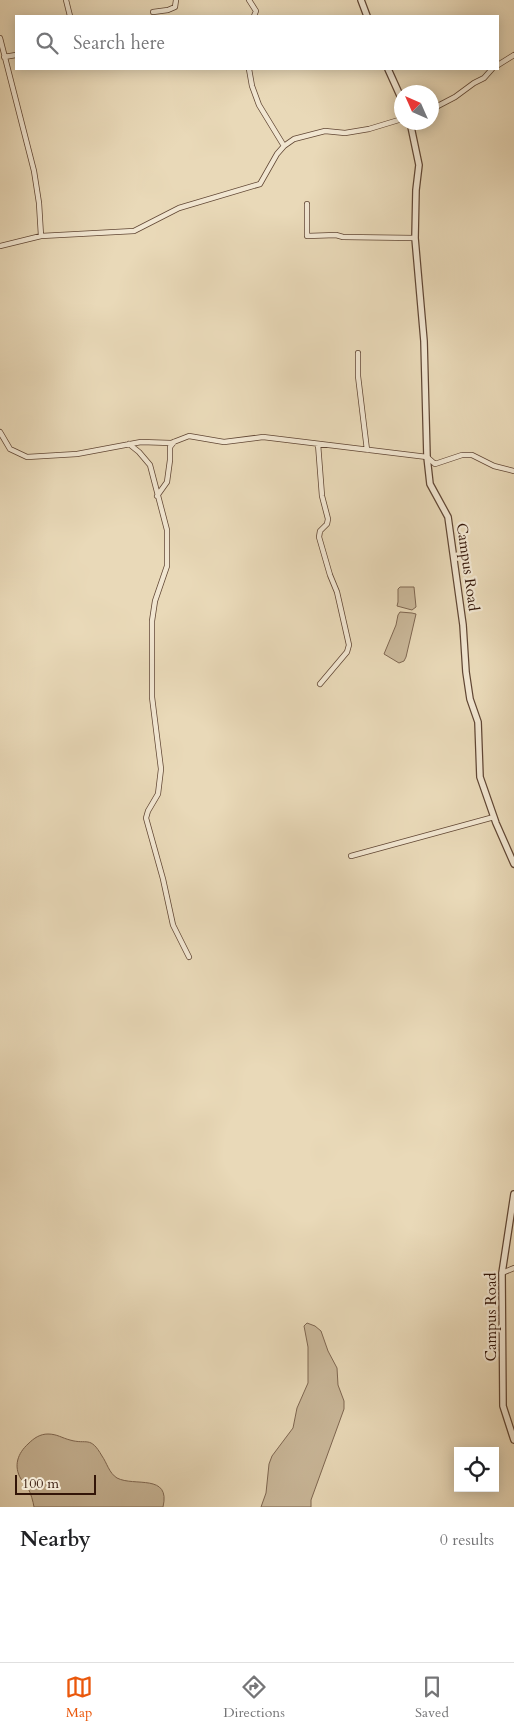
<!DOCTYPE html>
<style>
:root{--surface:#fff;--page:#f2f2f2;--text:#202124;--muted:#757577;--line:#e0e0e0;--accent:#ea580c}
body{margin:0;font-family:Cardo,serif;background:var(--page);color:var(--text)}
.controls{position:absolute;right:15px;bottom:15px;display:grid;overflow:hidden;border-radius:0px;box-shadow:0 2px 12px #0003}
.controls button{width:45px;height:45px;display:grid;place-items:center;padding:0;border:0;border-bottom:1px solid var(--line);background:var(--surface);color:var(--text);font:25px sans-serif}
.compass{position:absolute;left:394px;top:85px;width:45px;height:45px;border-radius:50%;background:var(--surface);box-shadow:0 2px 12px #0003;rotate:315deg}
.scale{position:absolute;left:15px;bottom:12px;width:81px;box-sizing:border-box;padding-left:5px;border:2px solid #331508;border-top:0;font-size:14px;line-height:18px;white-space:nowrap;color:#331508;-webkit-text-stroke:4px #f1e6d1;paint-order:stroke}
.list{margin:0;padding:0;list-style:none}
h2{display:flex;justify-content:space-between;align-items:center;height:65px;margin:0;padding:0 20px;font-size:21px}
h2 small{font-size:16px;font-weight:400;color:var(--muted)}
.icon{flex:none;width:28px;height:28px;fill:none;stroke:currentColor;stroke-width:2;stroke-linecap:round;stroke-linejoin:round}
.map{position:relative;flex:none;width:514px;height:1507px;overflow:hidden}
.search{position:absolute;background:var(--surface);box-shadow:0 2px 12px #0003;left:15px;right:15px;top:15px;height:55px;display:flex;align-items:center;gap:12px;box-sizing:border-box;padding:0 18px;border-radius:0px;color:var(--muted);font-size:19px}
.sheet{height:155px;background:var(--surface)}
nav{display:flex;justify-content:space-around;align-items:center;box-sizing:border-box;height:70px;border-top:1px solid var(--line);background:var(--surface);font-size:14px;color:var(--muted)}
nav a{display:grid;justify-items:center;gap:2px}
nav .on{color:var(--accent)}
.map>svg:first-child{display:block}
.green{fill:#cab89a;stroke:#7e6651}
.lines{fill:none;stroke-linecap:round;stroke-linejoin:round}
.minor-casing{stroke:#604634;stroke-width:6}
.tertiary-casing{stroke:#604634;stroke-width:8}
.minor{stroke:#f1e6d1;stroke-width:4.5}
.tertiary{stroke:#f1e6d1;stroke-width:5.5}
.labels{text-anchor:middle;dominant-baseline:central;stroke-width:4.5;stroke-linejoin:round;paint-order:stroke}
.street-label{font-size:15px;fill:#331508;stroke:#f1e6d1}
</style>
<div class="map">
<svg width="514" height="1507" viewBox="0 0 514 1507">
<rect width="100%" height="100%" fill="#e9d9b8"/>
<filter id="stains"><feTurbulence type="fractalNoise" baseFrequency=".004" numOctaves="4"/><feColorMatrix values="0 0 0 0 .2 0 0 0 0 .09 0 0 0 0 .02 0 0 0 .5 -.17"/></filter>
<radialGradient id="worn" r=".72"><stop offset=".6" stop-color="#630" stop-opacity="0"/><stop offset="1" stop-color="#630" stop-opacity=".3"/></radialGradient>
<path class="green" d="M400,587H414L416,607L412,610L397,606L398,602V589Z
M400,612L412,613L416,614L406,657L404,661L399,663L384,654L396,625L398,615Z
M307,1323L315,1326L321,1331L328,1351L337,1368L338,1385L344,1401V1409L311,1500V1507H261L266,1493L269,1464L272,1456L293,1428L297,1408L308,1383V1347L304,1326Z
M48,1434C57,1434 62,1438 70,1440C87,1445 90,1435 102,1456C107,1463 109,1473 117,1478C134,1487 171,1473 163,1507H34C33,1501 31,1494 28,1488C26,1485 23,1482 21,1479C13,1466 18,1453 28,1444C34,1438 40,1434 48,1434Z"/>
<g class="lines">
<g class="minor-casing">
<path id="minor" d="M66,0L70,16
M249,0L256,11L254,16
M153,12L168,10L175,7L176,0
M0,38L34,171L39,203L41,236
M4,57L16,55
M498,65L514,55
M249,69L252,86L259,105L284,146
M432,109L455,97L474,83L484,78L492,69
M307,204V236L336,235L343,237L415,238
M0,246L41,236L134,231L179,208L260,184L277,154L284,146L294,139L325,131L345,133L369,129L402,119
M358,353V376L367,450
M0,432L10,449L27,457L77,454L141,442L171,443L189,436L224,442L263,437L427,457L435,464L462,455H472L494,466L514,471
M129,444L139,452L150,465L167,530V566L155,601L152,621V697L161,769L158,794L148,811L146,818L163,879L173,925L189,957
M318,444L322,496L328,519L327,524L320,531L319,537L330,575L337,592L349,645L347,652L320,684
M157,496L167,482L170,460V447L174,442
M351,856L494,817
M502,1273L514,1268"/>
</g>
<g class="tertiary-casing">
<path id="tertiary" d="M361,0L367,16
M388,69L402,100
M410,122L419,165L416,190L415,238L424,341L427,457L430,484L448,517L463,625L466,672L470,699L478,722L480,777L496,823L514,864
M514,1194L502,1273L503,1406L514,1440"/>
</g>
<use href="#minor" class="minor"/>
<use href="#tertiary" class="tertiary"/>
</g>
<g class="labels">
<g class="street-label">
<text transform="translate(468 567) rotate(82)">Campus Road</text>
<text transform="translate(491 1317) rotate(-90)">Campus Road</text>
</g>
</g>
<rect width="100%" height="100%" filter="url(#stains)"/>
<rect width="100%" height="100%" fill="url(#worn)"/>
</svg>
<div class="controls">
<button><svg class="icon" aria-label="locate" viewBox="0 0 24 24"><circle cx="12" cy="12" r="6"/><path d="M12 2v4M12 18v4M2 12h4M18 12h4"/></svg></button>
</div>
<svg class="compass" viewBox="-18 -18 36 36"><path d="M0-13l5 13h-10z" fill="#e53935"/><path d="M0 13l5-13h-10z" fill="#757577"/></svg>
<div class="scale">100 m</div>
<div class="search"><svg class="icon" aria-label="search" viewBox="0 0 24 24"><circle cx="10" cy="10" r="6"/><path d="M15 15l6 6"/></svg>Search here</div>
</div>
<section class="sheet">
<h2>Nearby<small>0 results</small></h2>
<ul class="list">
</ul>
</section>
<nav>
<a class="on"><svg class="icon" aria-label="map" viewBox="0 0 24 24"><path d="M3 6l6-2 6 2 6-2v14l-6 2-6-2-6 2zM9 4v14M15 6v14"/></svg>Map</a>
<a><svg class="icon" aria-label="directions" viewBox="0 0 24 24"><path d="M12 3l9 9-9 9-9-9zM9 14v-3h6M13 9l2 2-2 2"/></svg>Directions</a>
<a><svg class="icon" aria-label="saved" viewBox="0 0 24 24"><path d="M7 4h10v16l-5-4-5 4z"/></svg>Saved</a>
</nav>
